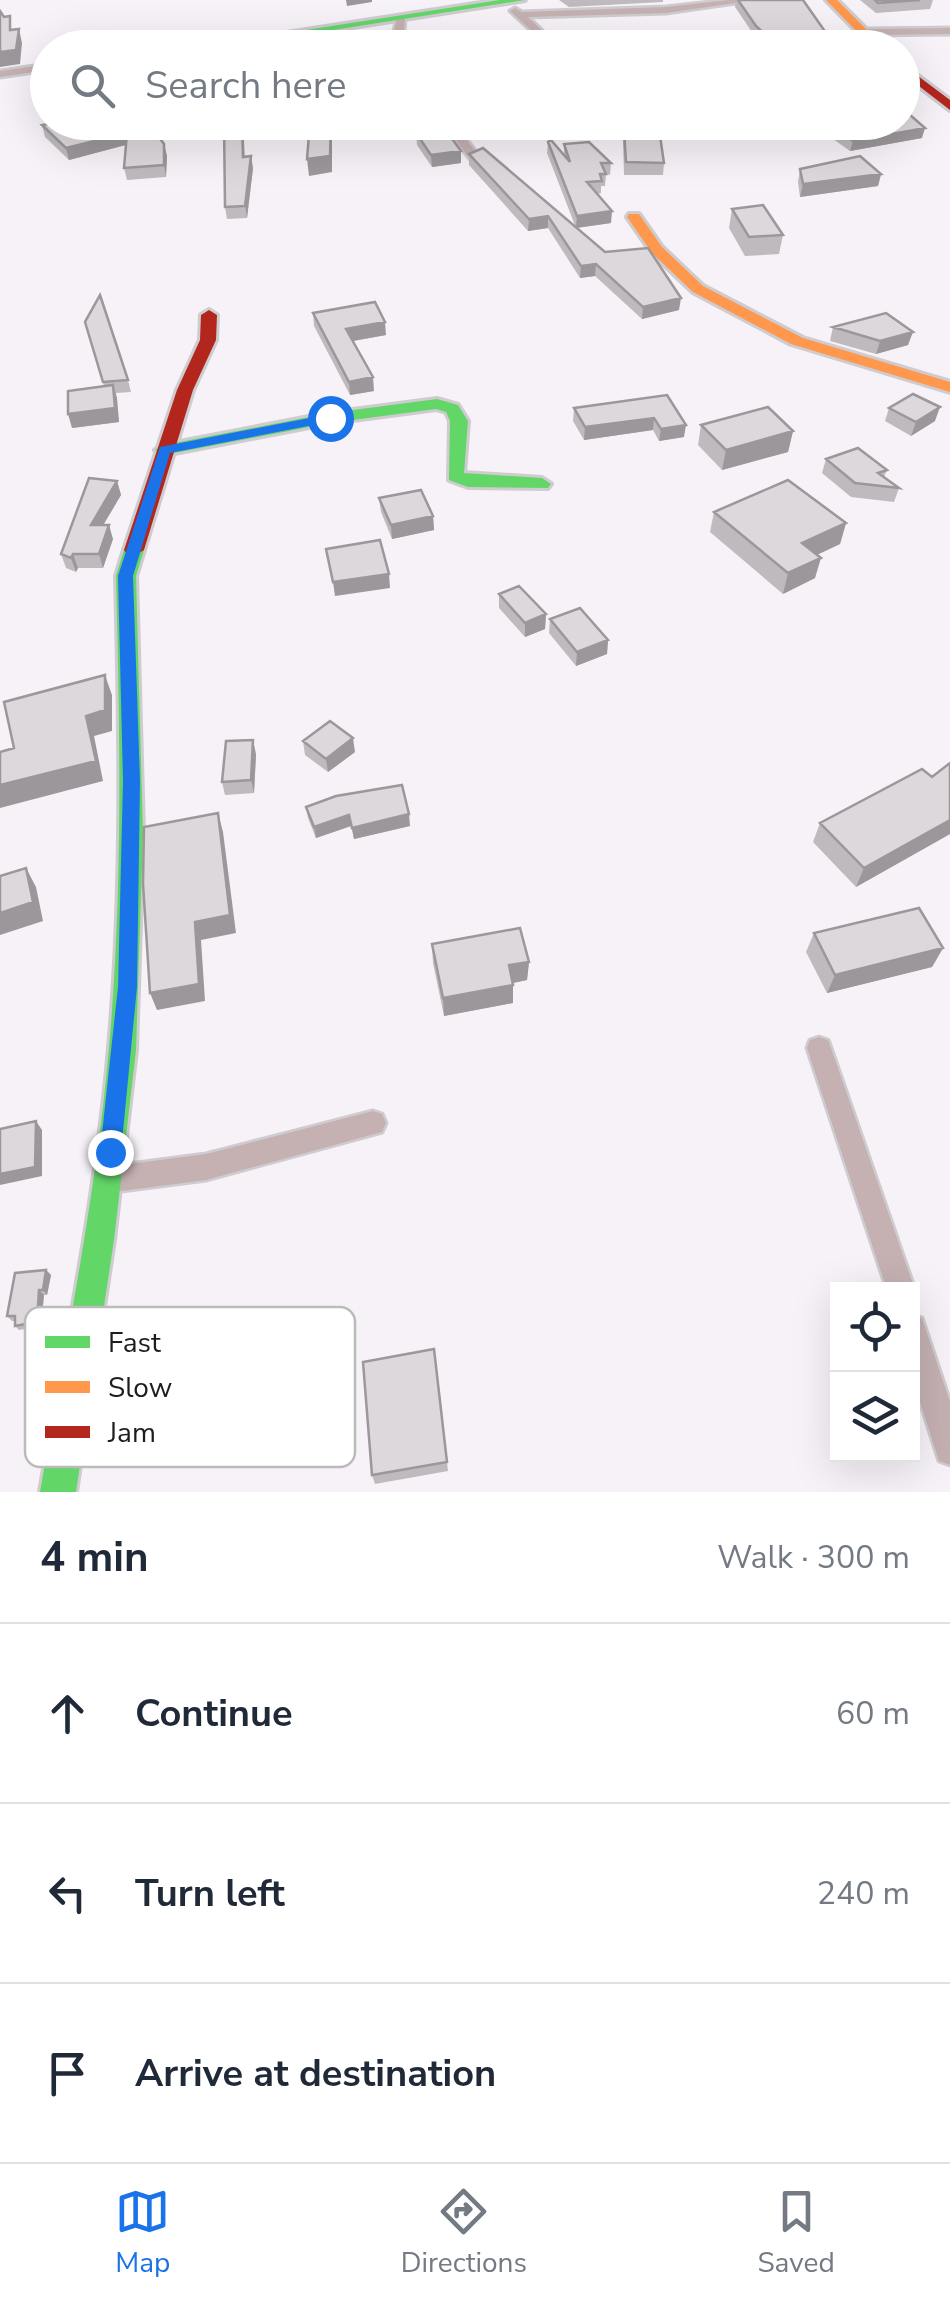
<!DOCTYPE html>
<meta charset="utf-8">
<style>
:root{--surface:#fff;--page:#f6f6f7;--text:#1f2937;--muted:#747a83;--line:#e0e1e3;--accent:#1a73e8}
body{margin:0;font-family:"Nunito Sans",sans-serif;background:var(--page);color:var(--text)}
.controls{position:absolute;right:30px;bottom:30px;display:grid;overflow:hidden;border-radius:0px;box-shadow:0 10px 40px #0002}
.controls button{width:90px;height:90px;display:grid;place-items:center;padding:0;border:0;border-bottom:2px solid var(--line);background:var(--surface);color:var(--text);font:50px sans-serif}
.stop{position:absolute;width:30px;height:30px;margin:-22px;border:8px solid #1a73e8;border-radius:50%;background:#fff}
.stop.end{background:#1a73e8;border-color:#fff;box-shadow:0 2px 10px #0008}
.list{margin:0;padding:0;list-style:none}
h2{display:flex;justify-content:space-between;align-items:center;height:130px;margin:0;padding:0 40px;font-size:42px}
h2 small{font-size:32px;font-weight:400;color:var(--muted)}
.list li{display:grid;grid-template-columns:65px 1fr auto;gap:30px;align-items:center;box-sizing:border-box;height:180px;padding:0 40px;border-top:2px solid var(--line)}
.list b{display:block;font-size:38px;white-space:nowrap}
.list em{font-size:32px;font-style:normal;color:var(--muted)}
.icon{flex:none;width:55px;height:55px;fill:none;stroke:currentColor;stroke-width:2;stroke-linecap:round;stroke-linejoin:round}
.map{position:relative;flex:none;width:950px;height:1492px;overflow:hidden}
.search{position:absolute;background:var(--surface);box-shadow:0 10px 40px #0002;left:30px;right:30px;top:30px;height:110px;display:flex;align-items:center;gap:25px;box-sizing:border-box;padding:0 35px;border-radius:55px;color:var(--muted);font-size:38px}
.sheet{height:670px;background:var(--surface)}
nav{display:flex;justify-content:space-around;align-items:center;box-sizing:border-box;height:140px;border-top:2px solid var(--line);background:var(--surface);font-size:28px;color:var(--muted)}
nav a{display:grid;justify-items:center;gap:5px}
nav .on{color:var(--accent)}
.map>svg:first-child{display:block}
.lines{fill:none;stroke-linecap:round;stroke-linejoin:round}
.street-casing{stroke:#cfccd0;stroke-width:5}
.fast-casing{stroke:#cfccd0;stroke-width:6}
.slow-casing{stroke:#cfccd0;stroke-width:6}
.jam-casing{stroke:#cfccd0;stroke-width:6}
.street{fill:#c5b0b2;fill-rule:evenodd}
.fast{fill:#63d668;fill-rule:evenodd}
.slow{fill:#ff974d;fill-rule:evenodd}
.jam{fill:#b3261e;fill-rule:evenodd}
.wall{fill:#bebabd}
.shaded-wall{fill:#9b979a}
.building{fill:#ddd8dc;stroke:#9b979a;stroke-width:2.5}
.route{fill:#1a73e8}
.key{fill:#fff;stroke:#bcbbbc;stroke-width:2.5}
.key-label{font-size:28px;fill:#1f1c20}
</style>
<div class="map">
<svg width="950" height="1492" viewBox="0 0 950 1492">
<rect width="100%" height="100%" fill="#f7f2f8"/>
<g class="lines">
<g class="street-casing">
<path id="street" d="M729,0H756L666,13L528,17L560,48H550L510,11L515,8L522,12L666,7Z
M397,17L405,19L404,31L411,48H401L394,31Z
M950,28V34L864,35L859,32L864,29Z
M48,64V70L0,77V71Z
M442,122H453L480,157L478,159H470Z
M819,1037L828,1040L831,1048L915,1290L912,1296V1290H887L807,1048L810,1040Z
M373,1111L382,1114L386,1123L382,1132L206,1180L106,1193L97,1189L93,1180L97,1171L106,1167L206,1154Z
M912,1314L922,1318L950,1402V1465L939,1461L912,1377Z"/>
</g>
<g class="fast-casing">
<path id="fast" d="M500,0H525L219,48H189Z
M437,399L458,405L468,421L464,473L542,478L551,484L548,488L468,487L449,480L450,421L446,412L436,409L330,423L164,455L155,450L164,445L330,413Z
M134,544L144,550L136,576L143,833L136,1050L114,1240L76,1492H40C65,1345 96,1197 109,1048C123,891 120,733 116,576L124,550Z"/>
</g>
<g class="slow-casing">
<path id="slow" d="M826,0H837L885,48H873Z
M629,214H639L662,247L703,286L803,338L950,382V392L791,344L693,292L652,253L627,217Z"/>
</g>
<g class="jam-casing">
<path id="jam" d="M902,64L950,100V110L902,73Z
M209,310L217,315L216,340L193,390L144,550L134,556L127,554L124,550L177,390L200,340L201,315Z"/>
</g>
<use href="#street" class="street"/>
<use href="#fast" class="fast"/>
<use href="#slow" class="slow"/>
<use href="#jam" class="jam"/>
</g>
<path class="wall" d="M559,0H663V2L569,7Z
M736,0H803L824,30L841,48H767L754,35L735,7Z
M860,0H933L930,9L876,13Z
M60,122H172L173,133L159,137L164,144L167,156L166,177L127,180L124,168L126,145L69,160L45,137L42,125Z
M224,122H243L245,157L253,168L247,218L227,219L225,207Z
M809,122H902L922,138L850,151Z
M624,130L664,163L663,175H624L623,142Z
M416,133L461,151V163L432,167L417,145Z
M548,142L564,155V144L611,163L610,175L606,174L605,186H601V193L597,194L611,223L576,228L547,153Z
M469,154L605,252L679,310L642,319L595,276L580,278L548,228L528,231L469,165Z
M800,169L881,174L878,186L800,197L798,182Z
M732,209L783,235L779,254L745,256L729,228Z
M313,313L386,335L353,341L374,391L350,395L314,326Z
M85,322L128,380L131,392L116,393L119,422L72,428L104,386Z
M833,327L908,345L876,354L830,341Z
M667,395L684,437L659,441L653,430L584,440L573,421L574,408Z
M889,408L935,421L911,436L885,421Z
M701,425L793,431L788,452L722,470L698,445Z
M826,459L887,470L884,477L899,488L894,502L851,497L822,473Z
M117,481L121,495L103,525L113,539L103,568H78L76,572L66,568L61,554Z
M379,498L433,516L434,530L392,539L381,512Z
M714,512L846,523L840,544L817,555L815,578L783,594L710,532Z
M499,594L546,614L545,629L525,637L499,608Z
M550,619L608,640L607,654L576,666L549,633Z
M303,741L355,752L328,772L305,755Z
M256,754L254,793L225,795L222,782Z
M950,763V834L856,887L813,842L820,823L932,777Z
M306,807L410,826L354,839L351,826L316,838L308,818Z
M814,933L943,948L932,967L827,993L806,952Z
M432,944L529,962L527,980L513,983V1003L444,1016L433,963Z
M46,1270L51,1275L47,1295H44L41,1326L19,1330L15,1326V1321H12L7,1316Z
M434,1349L448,1471L375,1484L372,1475Z"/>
<path class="shaded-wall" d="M346,0H372V2L347,6Z
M19,29L22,43L20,64L0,67V52Z
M167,122H172L173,133L154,138L151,126Z
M332,122V172L309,176L307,159Z
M925,128L922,138L850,151L853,141Z
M127,133L129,144L69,160L66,148Z
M164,144L167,156L166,177L164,165Z
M461,151V163L432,167L431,155Z
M251,156L253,168L247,218L245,206Z
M881,174L878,186L800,197L803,184Z
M612,211L611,223L576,228L577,216Z
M548,216V228L528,231L529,219Z
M596,264L595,276L580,278L581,266Z
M681,298L679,310L642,319L643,307Z
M385,322L386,335L347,342L346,329Z
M913,332L908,345L876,354L880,341Z
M373,377L374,391L350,395L349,382Z
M113,385L117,398L119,422L72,428L68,414Z
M940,407L935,421L911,436L916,422Z
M654,418L653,430L584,440L585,427Z
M686,425L684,437L659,441L661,429Z
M793,431L788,452L722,470L726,450Z
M117,481L121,495L95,539L91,525Z
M433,516L434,530L392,539L391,525Z
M846,523L840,544L797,564L802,543Z
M109,525L113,539L103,568L99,554Z
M73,554L78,568L76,572L71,558Z
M821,558L815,578L783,594L788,573Z
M389,574L390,588L335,596L333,582Z
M546,614L545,629L525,637V623Z
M608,640L607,654L576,666L577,652Z
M105,675L112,695V731L94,736L103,781L0,808V785L86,716Z
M353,738L355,752L328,772L326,759Z
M253,740L256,754L254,793L251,780Z
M218,813L223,832L236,933L201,940L205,1001L157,1010L150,993L195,922Z
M409,814L410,826L354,839L352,828Z
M349,815L351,826L316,838L314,827Z
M950,820V834L856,887L864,868Z
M26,868L36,887L43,921L0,935V913Z
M943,948L932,967L827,993L835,975Z
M529,962L527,980L508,984L509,965Z
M513,985V1003L444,1016L443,998Z
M36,1121L42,1130V1176L0,1185V1174Z
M46,1270L51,1275L47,1295L43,1290Z
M39,1290L44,1295L41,1326L37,1322Z"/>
<path class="building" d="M738,0H803L824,30L841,48H780L756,26Z
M875,0H920L878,3Z
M0,11L4,17L10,16V30L19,29L16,50L0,52Z
M902,108L925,128L853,141L826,122H902Z
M60,122H167L151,126L164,144V165L124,168L127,133L66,148L42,125Z
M224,122H242L243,157L251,156L245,206L225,207Z
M310,122H331L330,156L307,159Z
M654,122H658L664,163L626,162L624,130Z
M445,129L461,151L431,155L416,133Z
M551,140L570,162L564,144L589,142L611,163H601L606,174H600L602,181L587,182L612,211L577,216L548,142Z
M483,148L605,252L648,248L681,298L643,307L596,264L581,266L548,216L529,219L469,154Z
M860,156L881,174L803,184L800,169Z
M763,205L783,235L749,237L732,209Z
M100,295L128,380L103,382L85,322Z
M375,302L385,322L346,329L373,377L349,382L313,313Z
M886,313L913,332L880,341L833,327Z
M113,385L115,408L68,414V391Z
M913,394L940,407L916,422L889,408Z
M667,395L686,425L661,429L654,418L585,427L574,408Z
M768,407L793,431L726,450L701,425Z
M858,448L887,470L878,473L899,488L855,483L826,459Z
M89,478L117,481L91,525H109L99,554H73L71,558L61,554Z
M788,480L846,523L802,543L821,558L788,573L714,512Z
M421,490L433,516L391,525L379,498Z
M380,540L389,574L333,582L326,549Z
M519,586L546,614L525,623L499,594Z
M580,608L608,640L577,652L550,619Z
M105,675V710L86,716L96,761L0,785V752L14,748L4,702Z
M330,721L353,738L326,759L303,741Z
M253,740L251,780L222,782L226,741Z
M950,763V820L864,868L820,823L922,769L932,777Z
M402,785L409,814L352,828L349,815L314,827L306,807L336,796Z
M218,813L230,915L195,922L199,984L150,993L143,884L144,827Z
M26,868L33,902L0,913V876Z
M919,908L943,948L835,975L814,933Z
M520,928L529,962L509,965L513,985L443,998L432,944Z
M36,1121L35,1167L0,1174V1129Z
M46,1270L43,1290H39L37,1322L15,1326V1316H7L15,1273Z
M434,1349L447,1462L372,1475L363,1362Z"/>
<path class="route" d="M330,414L334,421L170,453L133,576L140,781L137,987L121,1152L118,1159L110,1162L103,1159L100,1152L118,987L123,781L118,576L160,447Z"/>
<rect x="25" y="1307" width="330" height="160" rx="15" class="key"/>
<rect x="45" y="1336" width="45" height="12" fill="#63d668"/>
<rect x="45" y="1381" width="45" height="12" fill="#ff974d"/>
<rect x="45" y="1426" width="45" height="12" fill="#b3261e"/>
<g class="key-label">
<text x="108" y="1352">Fast</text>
<text x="108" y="1397">Slow</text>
<text x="108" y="1442">Jam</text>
</g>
</svg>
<div class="controls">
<button><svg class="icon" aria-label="locate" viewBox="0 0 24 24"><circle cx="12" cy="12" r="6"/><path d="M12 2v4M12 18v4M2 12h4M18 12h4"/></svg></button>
<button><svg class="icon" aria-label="layers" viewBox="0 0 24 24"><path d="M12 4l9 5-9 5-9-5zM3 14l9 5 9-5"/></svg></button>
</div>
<div class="stop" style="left:330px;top:418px"></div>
<div class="stop end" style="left:110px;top:1152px"></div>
<div class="search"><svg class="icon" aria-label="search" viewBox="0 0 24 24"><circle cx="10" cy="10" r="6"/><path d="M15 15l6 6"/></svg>Search here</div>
</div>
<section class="sheet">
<h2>4 min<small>Walk · 300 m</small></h2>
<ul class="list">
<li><svg class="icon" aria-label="ahead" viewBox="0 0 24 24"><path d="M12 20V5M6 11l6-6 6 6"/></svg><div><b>Continue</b></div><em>60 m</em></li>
<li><svg class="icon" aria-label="left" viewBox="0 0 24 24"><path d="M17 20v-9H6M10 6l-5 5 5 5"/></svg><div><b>Turn left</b></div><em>240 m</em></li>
<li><svg class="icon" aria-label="arrive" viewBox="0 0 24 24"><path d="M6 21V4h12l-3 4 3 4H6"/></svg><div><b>Arrive at destination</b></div></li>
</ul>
</section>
<nav>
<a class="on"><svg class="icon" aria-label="map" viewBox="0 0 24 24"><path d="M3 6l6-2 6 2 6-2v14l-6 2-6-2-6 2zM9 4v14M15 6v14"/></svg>Map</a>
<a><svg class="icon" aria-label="directions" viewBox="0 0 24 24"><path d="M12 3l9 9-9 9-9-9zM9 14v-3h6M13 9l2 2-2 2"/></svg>Directions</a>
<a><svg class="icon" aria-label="saved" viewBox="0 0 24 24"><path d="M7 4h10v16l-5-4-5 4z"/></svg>Saved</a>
</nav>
